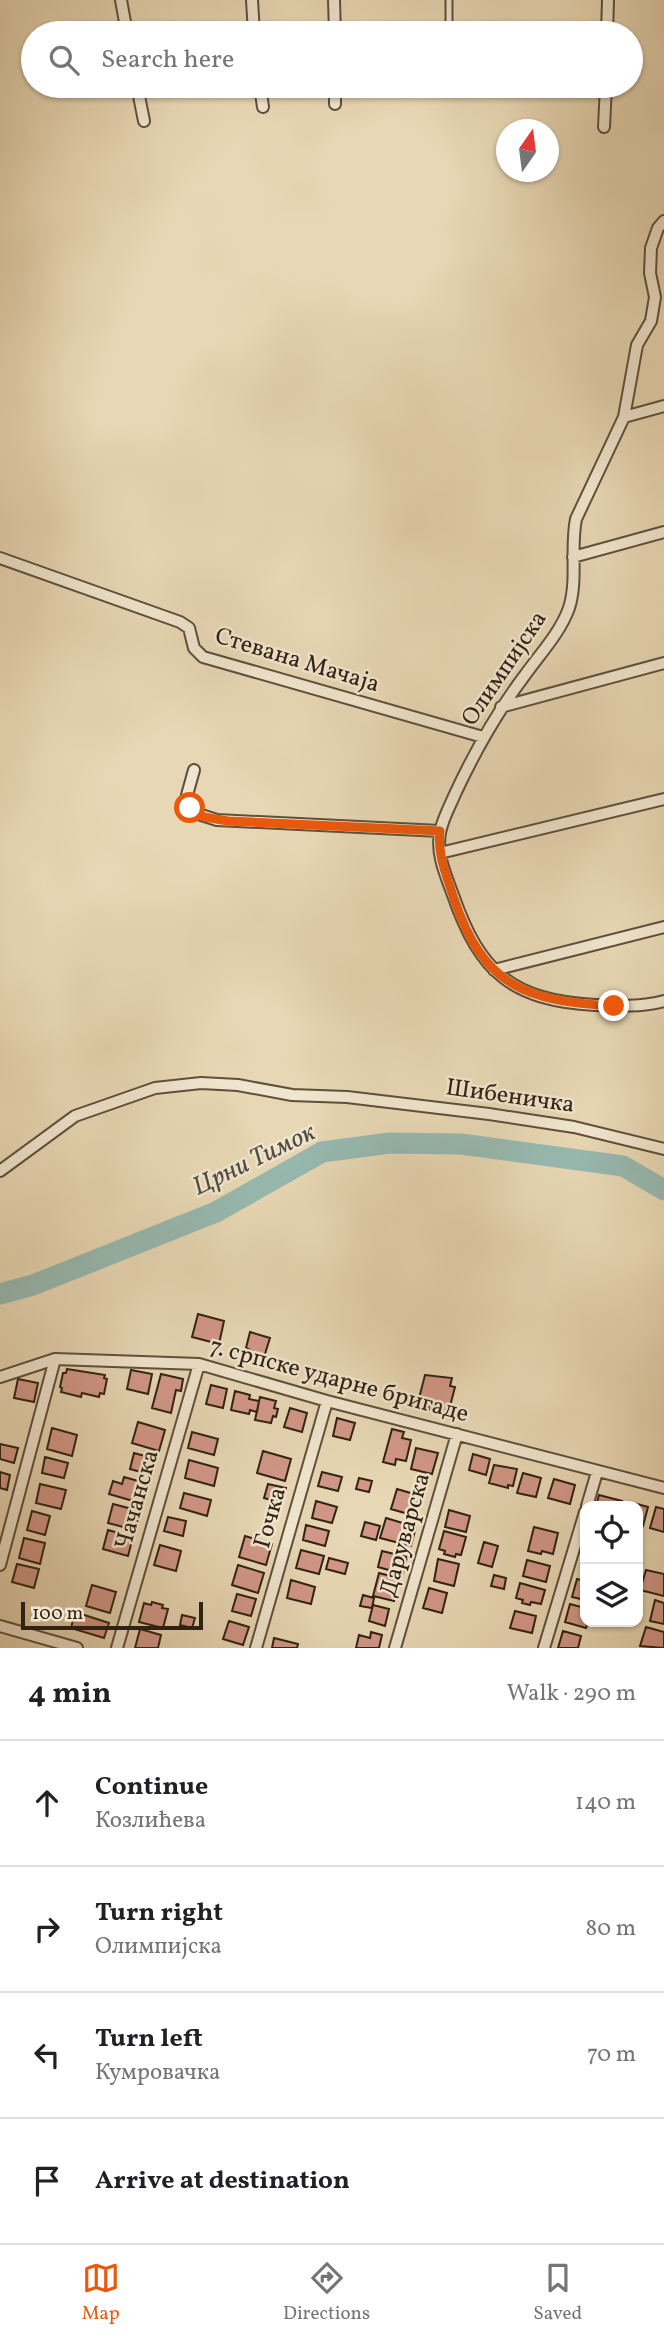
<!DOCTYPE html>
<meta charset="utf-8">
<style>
:root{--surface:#fff;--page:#f2f2f2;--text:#202124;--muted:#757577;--line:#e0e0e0;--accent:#ea580c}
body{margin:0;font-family:Vollkorn,serif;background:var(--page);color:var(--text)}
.controls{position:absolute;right:21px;bottom:21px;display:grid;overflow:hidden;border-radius:14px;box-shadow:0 2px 5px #0004}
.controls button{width:63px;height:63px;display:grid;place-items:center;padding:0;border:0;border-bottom:2px solid var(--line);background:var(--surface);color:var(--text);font:35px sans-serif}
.compass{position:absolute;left:496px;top:119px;width:63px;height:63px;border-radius:50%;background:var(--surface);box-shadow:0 2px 5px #0004;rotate:14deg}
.scale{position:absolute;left:21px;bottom:18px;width:182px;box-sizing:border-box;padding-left:7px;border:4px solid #312213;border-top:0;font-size:19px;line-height:24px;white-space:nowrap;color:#312213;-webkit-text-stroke:5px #f0e5ce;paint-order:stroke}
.stop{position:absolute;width:21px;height:21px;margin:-16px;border:5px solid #ea580c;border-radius:50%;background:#fff}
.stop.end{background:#ea580c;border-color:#fff;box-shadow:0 2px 7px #0008}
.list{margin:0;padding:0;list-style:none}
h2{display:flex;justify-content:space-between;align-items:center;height:91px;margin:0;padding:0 28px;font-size:30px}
h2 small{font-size:23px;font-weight:400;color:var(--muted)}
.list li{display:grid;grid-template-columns:46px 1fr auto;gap:21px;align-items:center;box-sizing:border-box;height:126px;padding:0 28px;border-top:2px solid var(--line)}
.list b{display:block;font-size:26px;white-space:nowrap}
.list p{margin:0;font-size:23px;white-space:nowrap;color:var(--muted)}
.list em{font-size:23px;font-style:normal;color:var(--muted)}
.icon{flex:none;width:38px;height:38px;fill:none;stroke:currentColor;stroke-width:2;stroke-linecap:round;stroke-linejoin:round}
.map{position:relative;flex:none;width:664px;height:1648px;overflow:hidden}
.search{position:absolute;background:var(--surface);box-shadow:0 2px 5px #0004;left:21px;right:21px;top:21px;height:77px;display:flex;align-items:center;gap:18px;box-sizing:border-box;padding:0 24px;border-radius:38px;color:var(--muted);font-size:26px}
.sheet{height:595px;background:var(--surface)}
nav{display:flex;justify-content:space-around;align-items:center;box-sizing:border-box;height:98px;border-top:2px solid var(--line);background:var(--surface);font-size:19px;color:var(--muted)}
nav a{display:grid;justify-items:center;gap:4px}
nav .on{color:var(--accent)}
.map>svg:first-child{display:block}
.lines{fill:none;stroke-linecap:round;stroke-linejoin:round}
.river{stroke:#97b9b0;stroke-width:21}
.building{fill:#d29787;stroke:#312213;stroke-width:2}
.service-casing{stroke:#5f4f3b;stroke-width:9}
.minor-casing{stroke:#5f4f3b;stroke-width:14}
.service{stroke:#f0e5ce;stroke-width:5}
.minor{stroke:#f0e5ce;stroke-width:10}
.route{stroke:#ea580c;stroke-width:9}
.labels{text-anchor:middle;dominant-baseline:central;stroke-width:5;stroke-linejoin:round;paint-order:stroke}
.street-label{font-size:24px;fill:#312213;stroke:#f0e5ce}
.water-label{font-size:26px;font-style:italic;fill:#504f42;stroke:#f0e5ce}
</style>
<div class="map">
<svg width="664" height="1648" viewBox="0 0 664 1648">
<rect width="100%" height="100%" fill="#e8d7b4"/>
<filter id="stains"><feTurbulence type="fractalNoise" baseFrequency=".00286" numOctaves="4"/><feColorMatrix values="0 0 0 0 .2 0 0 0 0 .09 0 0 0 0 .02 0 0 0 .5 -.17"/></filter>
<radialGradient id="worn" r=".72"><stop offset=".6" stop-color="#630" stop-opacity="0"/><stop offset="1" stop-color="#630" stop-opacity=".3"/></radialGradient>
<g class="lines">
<path class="river" d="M0,1294L33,1285L216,1212L322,1152L390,1143L461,1144L623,1166L664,1190"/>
</g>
<path class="building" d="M198,1314L224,1321L219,1344L192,1337Z
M250,1332L270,1338L264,1357L249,1352L250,1350L246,1348Z
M67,1369L105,1375L104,1378L107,1379L104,1394L100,1393L99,1397L82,1393L81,1397L61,1392L62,1388L60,1387L63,1373H66Z
M131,1370L152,1374L148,1394L127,1389Z
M161,1374L183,1379L181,1391L176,1390L171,1413L152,1408Z
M425,1375L452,1378L450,1386L455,1387L448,1414L428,1409L429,1405L418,1402Z
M18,1379L38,1383L34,1402L14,1398Z
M211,1385L227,1389L223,1408L206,1404Z
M235,1391L250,1395L249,1399L259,1401L257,1412L250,1410L249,1414L231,1410Z
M260,1397L276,1401L274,1408L278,1409L276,1417L273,1416L271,1423L255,1420Z
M290,1408L307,1413L302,1432L284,1427Z
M337,1418L355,1423L350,1440L333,1436Z
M138,1422L165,1430L159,1451L132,1443Z
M52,1428L77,1435L72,1456L47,1449Z
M392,1429L404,1432L402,1438L411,1440L406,1461L396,1459L395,1465L383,1462Z
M192,1432L218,1439L214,1455L188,1448Z
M0,1444L18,1448L14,1463L0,1459Z
M416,1448L438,1453L432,1474L411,1469Z
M263,1451L291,1459L285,1481L257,1473Z
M134,1453L156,1459L152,1475L130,1469Z
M473,1454L490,1459L486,1475L469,1470Z
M45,1457L68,1463L64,1478L42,1473Z
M189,1460L218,1468L214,1486L185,1478Z
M494,1465L517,1469L513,1486L508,1485V1488L489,1483Z
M0,1472L10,1475L7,1490L0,1488Z
M322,1472L342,1477L338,1491L318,1486Z
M523,1473L541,1478L536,1497L517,1493Z
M124,1477L149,1484L147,1492L143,1491L140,1503L109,1494L113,1481L122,1484Z
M359,1478L372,1481L369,1492L356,1489Z
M554,1479L575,1485L570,1504L548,1498Z
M40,1484L66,1490L61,1509L36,1503Z
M268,1484L286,1488L282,1503L264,1498Z
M397,1489L421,1496L415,1516L391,1509Z
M184,1493L211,1500L207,1516L180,1508Z
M599,1495L622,1501L620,1506H596Z
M316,1501L337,1507L332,1523L312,1518Z
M630,1502L648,1507L643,1526L638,1525V1506H629Z
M113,1504L140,1511L135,1530L108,1523Z
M656,1507L664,1509V1532L650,1528Z
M449,1510L470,1516L466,1532L445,1527Z
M32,1511L50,1516L45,1535L27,1530Z
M168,1517L186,1521L183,1536L164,1531Z
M386,1518L416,1527L411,1546L380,1538Z
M365,1522L380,1526L376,1540L361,1536Z
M306,1525L329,1531L325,1546L303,1540Z
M534,1527L558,1533L553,1554L542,1551L541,1554L528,1551Z
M108,1530L133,1537L128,1556L103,1549Z
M444,1531L466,1537L461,1555L456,1554L455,1557L444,1554L445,1551L439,1549Z
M245,1536L272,1544L266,1565L239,1557Z
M24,1538L45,1543L40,1564L19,1558Z
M484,1542L498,1546L492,1567L478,1563Z
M160,1545L181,1551L176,1571L154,1565Z
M301,1550L324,1556L319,1574L296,1568Z
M382,1551L407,1557L403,1574L378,1567Z
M329,1558L348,1563L345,1574L326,1569Z
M438,1559L459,1564L454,1586L434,1581Z
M527,1560L550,1566L546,1582L523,1576Z
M17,1564L39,1569L34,1588L12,1582Z
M238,1565L264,1573L258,1593L232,1585Z
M646,1570L664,1574V1596L640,1590Z
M379,1573L399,1578L394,1601L373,1596Z
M494,1575L506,1578L504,1589L491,1586Z
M577,1579L585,1581V1600L572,1597Z
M291,1580L315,1587L311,1604L287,1598Z
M520,1583L545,1590L541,1604L531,1602L530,1605L522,1603L523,1600L516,1598Z
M92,1585L116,1592L110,1613L86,1606Z
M429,1588L447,1593L442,1613L423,1608Z
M237,1594L256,1599L251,1616L232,1611Z
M363,1595L374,1598L372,1608L360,1606Z
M655,1600L664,1603V1624L650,1621Z
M152,1602L163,1605L162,1608L168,1609L163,1628L139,1622L144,1603L151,1605Z
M570,1604L585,1608V1622H588L586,1628L565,1622Z
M373,1605L389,1609L385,1626L369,1621Z
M515,1611L536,1616L532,1633L510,1628Z
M75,1612L109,1623L104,1638L71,1628Z
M182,1615L195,1618L192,1628L180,1625Z
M229,1621L249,1627L243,1645L223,1639Z
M646,1627L664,1632V1648L640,1646Z
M140,1629L161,1635L158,1648H135Z
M563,1631L581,1636L578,1648H558Z
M371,1632L382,1635L379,1648H356L359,1635L370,1638Z
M274,1638L298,1644L297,1648H272Z"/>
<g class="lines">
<g class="service-casing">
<path id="service" d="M449,33V0"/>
</g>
<g class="minor-casing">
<path id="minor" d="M121,0L127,33
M252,0L254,33
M334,0L335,33
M607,33L608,0
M137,86L144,121
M260,86L263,107
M335,86V104
M604,127L606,86
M664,221L658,228L651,248L650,273L655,297L651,321L637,345L624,417L576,519C570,548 578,580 569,608C560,633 540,654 525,675C497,712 475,751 455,794C450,806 442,820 440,833C436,854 446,876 453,895C480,973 512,1000 595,1005C618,1006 642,1007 664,1001
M624,417L664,406
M573,557L664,532
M0,558L180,622L189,628L194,648L203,657L483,737
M501,707L664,663
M194,770L187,795L190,808L198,814L217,820L440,831
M440,853L664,799
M494,970L664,927
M0,1171L75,1116L155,1088L201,1083L238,1085L292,1095L347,1097L489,1114L574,1127L664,1149
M0,1377L55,1359L199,1364L327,1401L664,1488
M587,1506L597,1472
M0,1565L55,1359
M0,1626L77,1648
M117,1648L199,1364
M256,1648L327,1401
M395,1648L457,1434
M544,1648L585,1512"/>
</g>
<use href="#service" class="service"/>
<use href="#minor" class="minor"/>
</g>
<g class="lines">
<path class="route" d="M190,808L204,817L228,821L440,831C437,855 447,876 454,899C484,987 526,1001 614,1006"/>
</g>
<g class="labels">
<g class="street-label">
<text transform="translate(297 661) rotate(17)">Стевана Мачаја</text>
<text transform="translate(505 669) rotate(-56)">Олимпијска</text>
<text transform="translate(510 1097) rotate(8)">Шибеничка</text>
<text transform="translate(339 1381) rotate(15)">7. српске ударне бригаде</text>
<text transform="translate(138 1500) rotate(-74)">Чачанска</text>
<text transform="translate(271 1518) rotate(-74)">Гочка</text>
<text transform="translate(406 1535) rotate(-74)">Даруварска</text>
</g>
<g class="water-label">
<text transform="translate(254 1160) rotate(-26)">Црни Тимок</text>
</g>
</g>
<rect width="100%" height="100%" filter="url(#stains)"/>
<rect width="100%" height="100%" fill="url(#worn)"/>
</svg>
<div class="controls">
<button><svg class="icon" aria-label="locate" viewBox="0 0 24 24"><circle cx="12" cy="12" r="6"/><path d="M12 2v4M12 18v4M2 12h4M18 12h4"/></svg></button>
<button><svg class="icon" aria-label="layers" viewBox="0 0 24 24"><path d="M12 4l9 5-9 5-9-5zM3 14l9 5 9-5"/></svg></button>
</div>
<svg class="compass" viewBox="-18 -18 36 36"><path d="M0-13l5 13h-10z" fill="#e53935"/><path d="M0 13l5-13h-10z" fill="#757577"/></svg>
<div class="scale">100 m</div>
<div class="stop" style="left:190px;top:808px"></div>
<div class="stop end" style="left:614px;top:1006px"></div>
<div class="search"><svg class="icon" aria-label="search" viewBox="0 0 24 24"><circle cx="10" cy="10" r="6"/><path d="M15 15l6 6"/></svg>Search here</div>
</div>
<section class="sheet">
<h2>4 min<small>Walk · 290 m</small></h2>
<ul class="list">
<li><svg class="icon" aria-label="ahead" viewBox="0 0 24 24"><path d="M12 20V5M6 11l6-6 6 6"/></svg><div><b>Continue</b><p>Козлићева</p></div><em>140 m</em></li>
<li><svg class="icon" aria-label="right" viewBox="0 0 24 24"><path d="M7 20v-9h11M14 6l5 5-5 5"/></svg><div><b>Turn right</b><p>Олимпијска</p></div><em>80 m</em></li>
<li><svg class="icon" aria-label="left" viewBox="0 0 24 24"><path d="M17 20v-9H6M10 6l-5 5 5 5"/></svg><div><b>Turn left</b><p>Кумровачка</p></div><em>70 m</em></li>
<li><svg class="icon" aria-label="arrive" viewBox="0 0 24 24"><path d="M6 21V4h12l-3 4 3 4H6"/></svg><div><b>Arrive at destination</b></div></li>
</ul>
</section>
<nav>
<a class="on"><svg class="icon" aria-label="map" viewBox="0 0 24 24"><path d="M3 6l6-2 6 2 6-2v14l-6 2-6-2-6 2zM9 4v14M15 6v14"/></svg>Map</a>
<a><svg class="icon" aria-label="directions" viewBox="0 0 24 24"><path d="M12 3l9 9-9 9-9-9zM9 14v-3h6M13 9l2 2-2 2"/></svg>Directions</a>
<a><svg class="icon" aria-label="saved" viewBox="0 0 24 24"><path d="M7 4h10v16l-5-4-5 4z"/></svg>Saved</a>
</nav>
